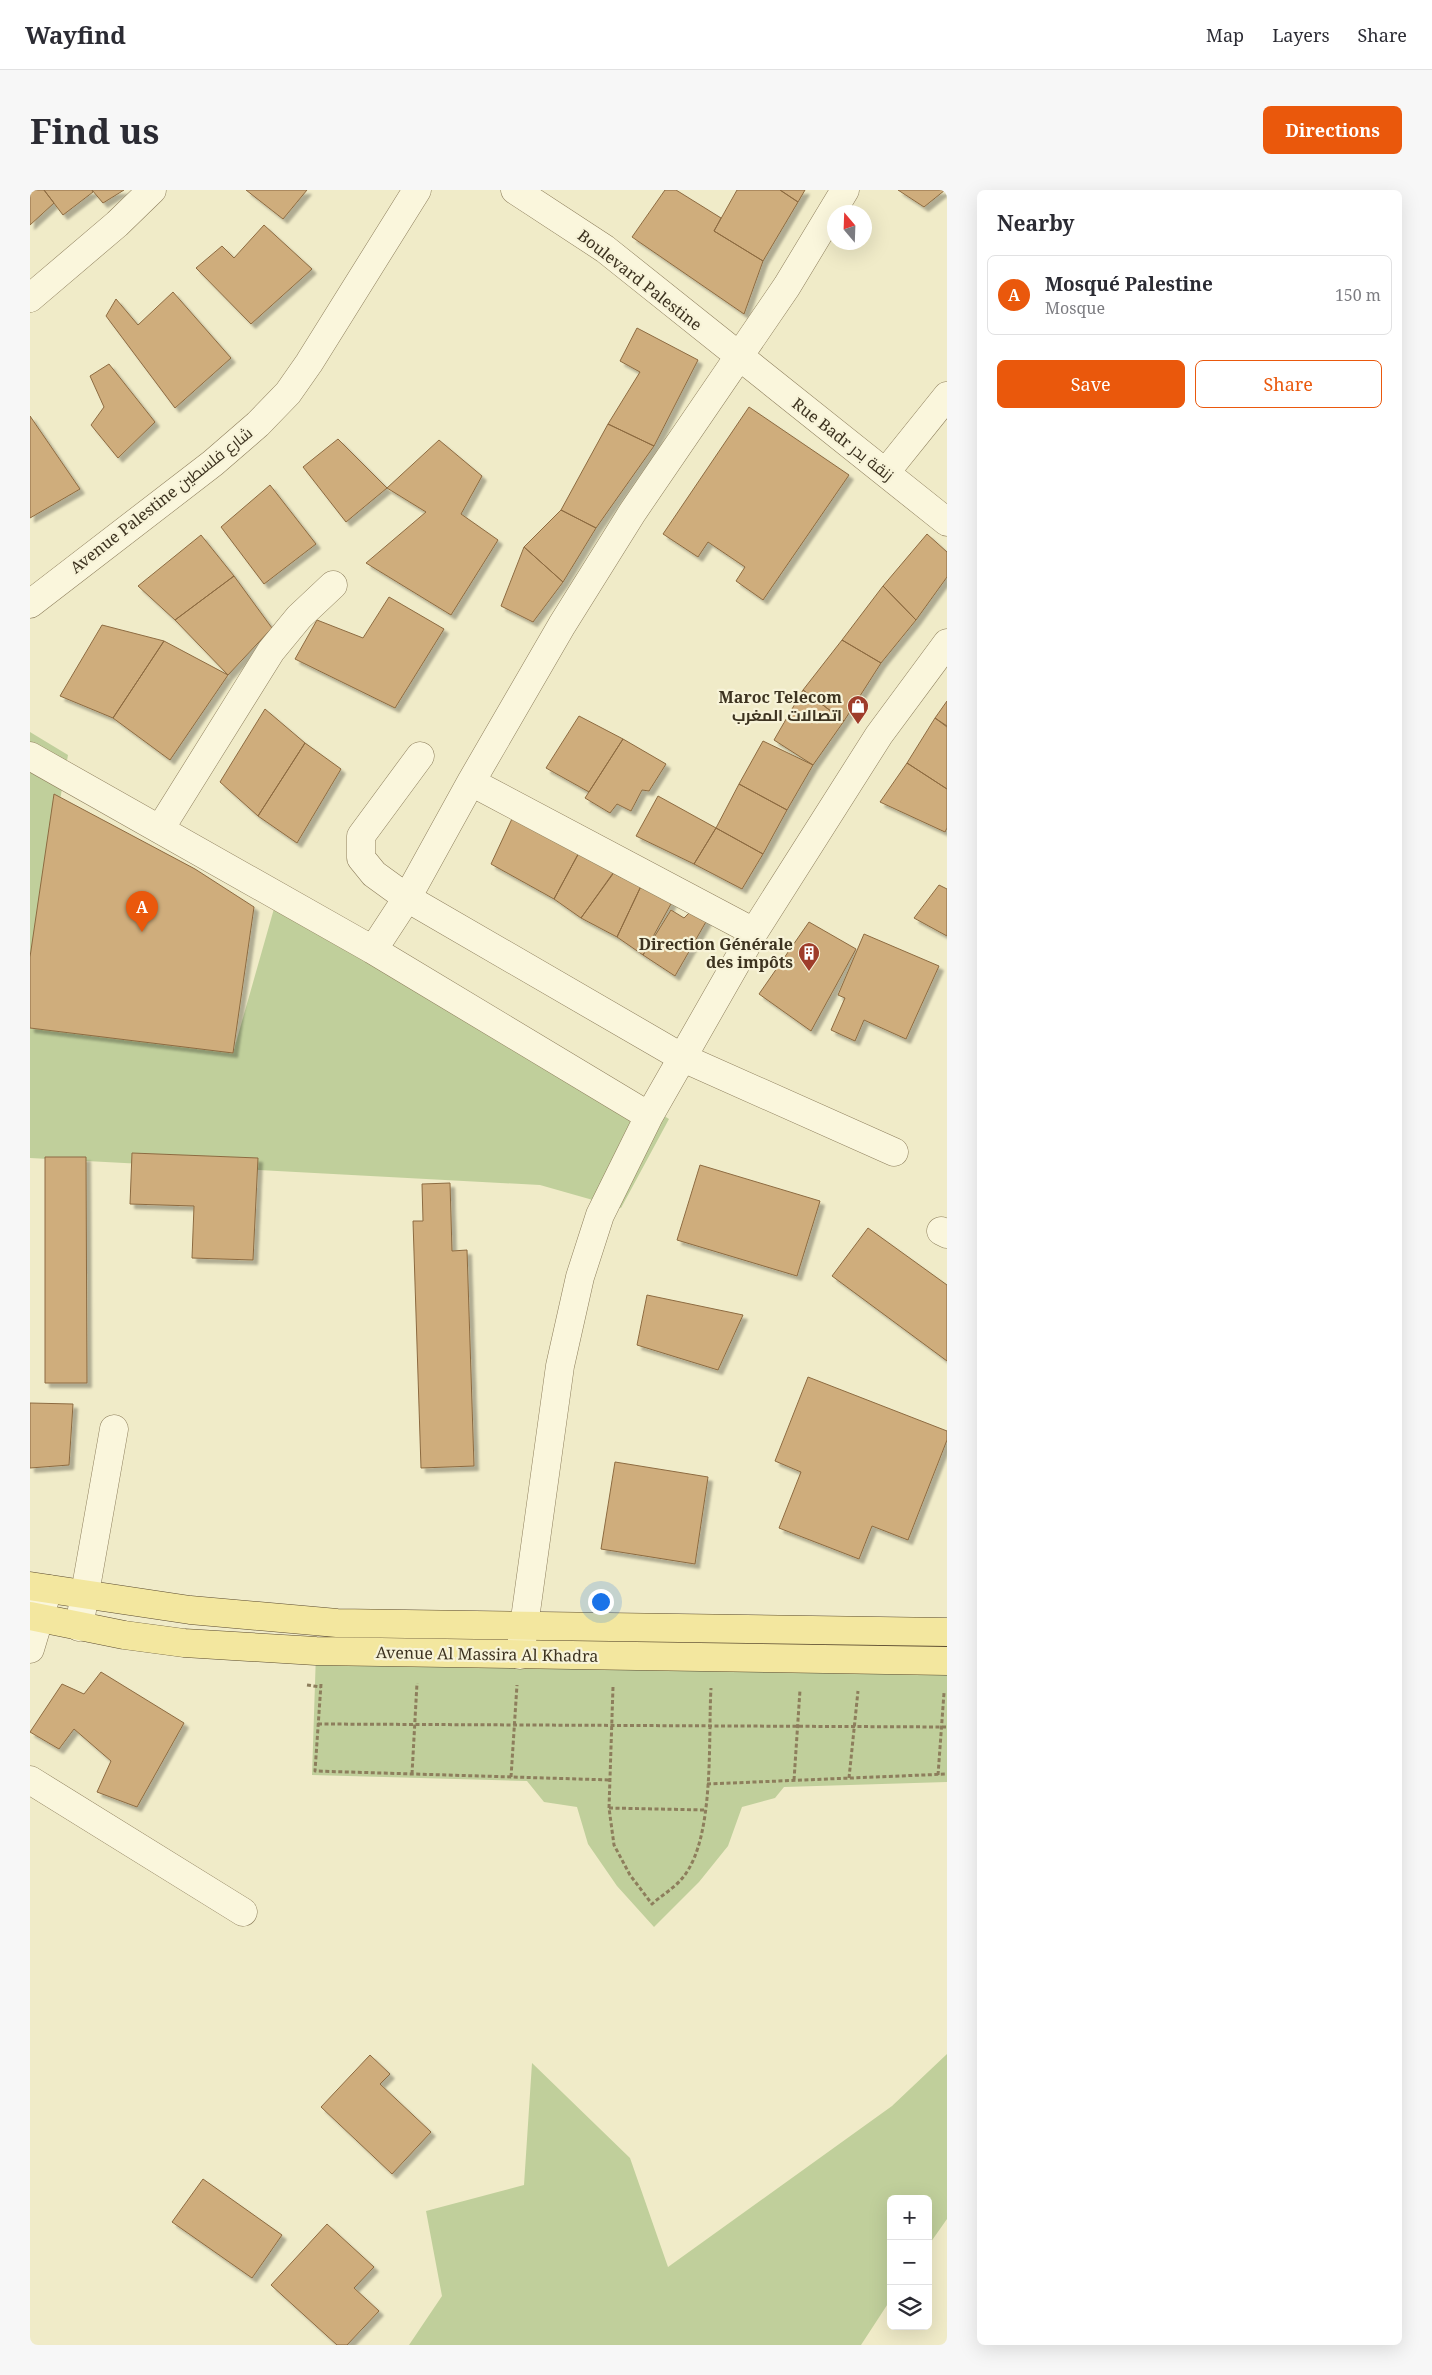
<!DOCTYPE html>
<meta charset="utf-8">
<style>
:root{--surface:#fff;--page:#f7f7f7;--text:#2b2b33;--muted:#7c7c81;--line:#e1e1e2;--accent:#ea580c}
body{margin:0;font-family:"Noto Serif",Cairo,serif;background:var(--page);color:var(--text)}
.controls{position:absolute;right:15px;bottom:15px;display:grid;overflow:hidden;border-radius:8px;box-shadow:0 5px 20px #0002}
.controls button{width:45px;height:45px;display:grid;place-items:center;padding:0;border:0;border-bottom:1px solid var(--line);background:var(--surface);color:var(--text);font:25px sans-serif}
.compass{position:absolute;left:797px;top:15px;width:45px;height:45px;border-radius:50%;background:var(--surface);box-shadow:0 5px 20px #0002;rotate:341deg}
.you{position:absolute;left:570px;top:1411px;width:18px;height:18px;margin:-12px;border:4px solid #fff;border-radius:50%;background:#1a73e8;box-shadow:0 0 0 8px #1a73e833}
.badge{display:grid;place-items:center;width:32px;height:32px;border-radius:50%;background:var(--accent);color:#fff;font-size:16px;font-weight:700}
.pin{position:absolute;translate:-50% -41px;filter:drop-shadow(0 1px 2px #0008)}
.pin::after{content:'';position:absolute;top:26px;width:18px;height:15px;background:inherit;clip-path:polygon(0 0,100% 0,50% 100%)}
.list{margin:0;padding:0;list-style:none}
h2{display:flex;justify-content:space-between;align-items:center;height:65px;margin:0;padding:0 20px;font-size:21px}
h2 small{font-size:16px;font-weight:400;color:var(--muted)}
.list li{display:grid;grid-template-columns:32px 1fr auto;gap:15px;align-items:center;box-sizing:border-box;height:80px;margin:0 10px 10px;padding:0 10px;border:1px solid var(--line);border-radius:8px}
.list b{display:block;font-size:19px;white-space:nowrap}
.list p{margin:0;font-size:16px;white-space:nowrap;color:var(--muted)}
.list em{font-size:16px;font-style:normal;color:var(--muted)}
.actions{display:flex;gap:10px;padding:15px 20px}
.actions a{flex:1;padding:11px 0;border:1px solid var(--accent);border-radius:8px;text-align:center;font-size:18px;color:var(--accent)}
.actions .main{background:var(--accent);color:#fff}
.icon{flex:none;width:28px;height:28px;fill:none;stroke:currentColor;stroke-width:2;stroke-linecap:round;stroke-linejoin:round}
.map{position:relative;flex:none;width:917px;height:2155px;overflow:hidden;border-radius:8px}
header{display:flex;align-items:center;gap:30px;box-sizing:border-box;height:70px;padding:0 25px;background:var(--surface);border-bottom:1px solid var(--line)}
header strong{font-size:24px}
nav{display:flex;gap:28px;margin-inline-start:auto;font-size:18px}
.intro{display:flex;align-items:center;justify-content:space-between;box-sizing:border-box;height:120px;padding:0 30px}
h1{margin:0;font-size:35px}
.button{padding:12px 22px;border-radius:8px;background:var(--accent);color:#fff;font-size:18px;font-weight:700}
main{display:flex;gap:30px;padding:0 30px}
aside{flex:1;background:var(--surface);border-radius:8px;box-shadow:0 5px 20px #0002}
.map>svg:first-child{display:block}
.green{fill:#c0cf9b}
.building{fill:#cfad7c;stroke:#8d6b41;filter:url(#shadow)}
.lines{fill:none;stroke-linecap:round;stroke-linejoin:round}
.minor-casing{stroke:#8d7e5c;stroke-width:29}
.major-casing{stroke:#5b4b30;stroke-width:29}
.path{stroke:#8d7e5c;stroke-width:3;stroke-dasharray:4 2.5;stroke-linecap:butt}
.minor{stroke:#faf6dc;stroke-width:28}
.major{stroke:#f3e79f;stroke-width:28}
.labels{text-anchor:middle;dominant-baseline:central;stroke-width:4.5;stroke-linejoin:round;paint-order:stroke}
.street-label{font-size:16px;fill:#3d3320;stroke:#f7f3d8}
.poi-label{font-size:16px;font-weight:bold;fill:#3d3320;stroke:#f7f3d8;text-anchor:end}
</style>
<header>
<strong>Wayfind</strong>
<nav><a>Map</a><a>Layers</a><a>Share</a></nav>
</header>
<div class="intro"><h1>Find us</h1><a class="button">Directions</a></div>
<main>
<div class="map">
<svg width="917" height="2155" viewBox="0 0 917 2155">
<defs>
<filter id="shadow"><feDropShadow dx="4.5" dy="4.5" stdDeviation="1" flood-color="#0004"/></filter>
</defs>
<rect width="100%" height="100%" fill="#f0ebc8"/>
<path class="green" d="M0,542L38,565L0,779Z
M251,694L639,929L591,1018L510,995L0,968V838L203,863Z
M286,1463L917,1476V1592L754,1597L745,1608L712,1617L698,1656L669,1692L624,1737L587,1696L558,1654L547,1617L514,1612L497,1591L282,1585Z
M917,1864V2029L898,2056V2009H861V2109L831,2155H379L412,2106L396,2021L494,1995L502,1873L600,1968L638,2077L862,1916Z"/>
<path class="building" d="M0,0H14L24,13L0,35Z
M14,0H62L63,2L33,25Z
M62,0H94L73,13Z
M216,0H277L253,29Z
M635,0H646L691,28L684,41L733,71L714,124L602,47Z
M707,0H750L768,12L733,71L684,41Z
M750,0H775L768,12Z
M868,0H915L894,17Z
M234,35L282,79L221,134L166,78L192,56L204,68Z
M143,102L201,168L145,218L76,126L86,109L108,135Z
M607,138L668,170L624,256L578,234L610,182L590,171Z
M79,174L125,232L88,268L61,235L74,217L60,186Z
M719,217L819,285L733,410L706,391L715,377L678,352L668,367L633,344Z
M0,226L50,299L0,328Z
M578,234L624,256L566,338L531,320Z
M308,249L357,298L316,332L273,277Z
M409,250L452,286L431,324L468,350L421,425L336,373L396,322L357,298Z
M240,295L286,354L234,394L191,337Z
M531,320L566,338L533,392L494,357Z
M897,344L917,362V387L886,430L853,396Z
M171,345L204,386L145,430L108,396Z
M494,357L533,392L503,432L471,416Z
M204,386L242,438L198,485L145,430Z
M853,396L886,430L851,473L812,450Z
M359,407L414,439L365,518L265,469L287,430L333,448Z
M72,435L134,451L83,528L30,506Z
M812,450L851,473L814,531L773,500Z
M134,451L198,485L140,570L83,528Z
M773,500L814,531L783,575L744,550Z
M917,511V536L905,528Z
M235,519L275,553L228,626L190,592Z
M549,526L593,549L559,602L516,578Z
M905,528L917,537V599L877,573Z
M593,549L636,574L619,601L612,600L601,621L587,614L580,623L555,608Z
M733,551L783,575L757,620L709,594Z
M275,553L311,579L267,653L228,626Z
M877,573L917,599V638L915,642L850,612Z
M709,594L757,620L733,664L686,638Z
M24,604L165,679L224,717L203,863L0,838V767Z
M628,606L686,638L664,674L606,646Z
M487,618L552,657L524,709L461,674Z
M686,638L733,664L712,699L664,674Z
M552,657L588,677L551,728L524,709Z
M596,681L612,694L587,747L551,728L583,683L591,687Z
M612,694L642,712L613,765L587,747Z
M909,695L917,699V746L884,728Z
M641,720L654,728L661,721L677,730L645,786L613,765Z
M779,732L826,759L781,841L729,804Z
M834,744L909,776L876,849L834,830L825,851L801,840L815,808L808,805Z
M102,963L228,968L223,1070L162,1068L164,1016L100,1014Z
M15,967H56L57,1193H15Z
M670,975L790,1011L767,1086L647,1050Z
M420,993L422,1061L437,1060L444,1276L391,1278L383,1031H393L392,994Z
M838,1038L917,1095V1171L802,1086Z
M617,1105L713,1125L688,1180L607,1155Z
M778,1187L917,1241V1250L878,1350L842,1336L829,1369L749,1338L771,1282L745,1271Z
M0,1213L43,1214L39,1275L0,1278Z
M585,1272L678,1287L665,1374L571,1359Z
M71,1482L154,1533L107,1617L67,1602L81,1571L44,1539L29,1559L0,1542L32,1494L54,1504Z
M340,1865L360,1884L350,1894L401,1942L362,1984L291,1917Z
M173,1989L252,2045L222,2088L142,2032Z
M297,2034L344,2077L324,2098L349,2121L317,2155H307L241,2095Z"/>
<g class="lines">
<g class="minor-casing">
<path id="minor" d="M485,0L575,59L917,332
M0,108L87,34L122,0
M856,282L917,206
M0,414L183,273L228,234L258,203L279,173L387,0
M0,566L343,760L619,926
M390,566L331,646V668L344,684L377,708L653,868L864,962
M441,592L724,742
M130,639L241,461L269,427L303,395
M343,760L377,708L441,592L532,435L602,323L757,96L815,0
M911,1041L917,1044
M49,1437L84,1239
M0,1459L18,1399
M490,1465L530,1176L550,1087L570,1025L619,926L724,742L849,545L917,453
M0,1590L213,1722"/>
</g>
<g class="major-casing">
<path id="major" d="M0,1396L160,1420L307,1433L917,1442
M0,1426L94,1445L154,1453L286,1461L917,1471"/>
</g>
<path class="path" d="M291,1494L285,1581L581,1590
M277,1495L291,1497
M583,1497L579,1618L584,1655L600,1685L622,1714C632,1705 646,1697 654,1686C685,1646 678,1549 681,1498
M288,1534L917,1537
M382,1584L387,1493
M908,1585L914,1503
M481,1587L487,1495
M819,1588L828,1501
M764,1590L770,1500
M677,1594L917,1584
M579,1618L675,1620"/>
<use href="#minor" class="minor"/>
<use href="#major" class="major"/>
</g>
<defs>
<g id="shop-pin" transform="scale(1.125)"><path d="M0 17L-7.5 6A9.5 9.5 0 1 1 7.5 6Z" fill="#9e3c2a" stroke="#f7f3d8"/><path d="M-5-2.5h2.3a2.7 3.5 0 0 1 5.4 0H5L5.5 6h-11ZM-1.5-2.5h3a1.5 2.3 0 0 0-3 0Z" fill="#fff"/></g>
<g id="building-pin" transform="scale(1.125)"><path d="M0 17L-7.5 6A9.5 9.5 0 1 1 7.5 6Z" fill="#9e3c2a" stroke="#f7f3d8"/><path d="M-4-6H4V6H1V3H-1V6H-4ZM-2.5-4.3h1.7v1.8h-1.7ZM.8-4.3h1.7v1.8H.8ZM-2.5-1h1.7V.8h-1.7ZM.8-1h1.7V.8H.8Z" fill="#fff"/></g>
</defs>
<g fill-rule="evenodd">
<use href="#shop-pin" x="828" y="516"/>
<use href="#building-pin" x="779" y="763"/>
</g>
<g class="labels">
<g class="street-label">
<text transform="translate(610 90) rotate(38)">Boulevard Palestine</text>
<text transform="translate(813 249) rotate(38)">Rue Badr زنقة بدر</text>
<text transform="translate(131 310) rotate(-38)">Avenue Palestine شارع فلسطين</text>
<text transform="translate(457 1464) rotate(1)">Avenue Al Massira Al Khadra</text>
</g>
<g class="poi-label">
<text x="812" y="507">Maroc Telecom<tspan x="812" dy="18">اتصالات المغرب</tspan></text>
<text x="763" y="754">Direction Générale<tspan x="763" dy="18">des impôts</tspan></text>
</g>
</g>
</svg>
<div class="controls">
<button>+</button>
<button>−</button>
<button><svg class="icon" aria-label="layers" viewBox="0 0 24 24"><path d="M12 4l9 5-9 5-9-5zM3 14l9 5 9-5"/></svg></button>
</div>
<svg class="compass" viewBox="-18 -18 36 36"><path d="M0-13l5 13h-10z" fill="#e53935"/><path d="M0 13l5-13h-10z" fill="#7c7c81"/></svg>
<div class="you"></div>
<div class="pin badge" style="left:112px;top:742px">A</div>
</div>
<aside>
<h2>Nearby<small></small></h2>
<ul class="list">
<li><span class="badge">A</span><div><b>Mosqué Palestine</b><p>Mosque</p></div><em>150 m</em></li>
</ul>
<div class="actions"><a class="main">Save</a><a>Share</a></div>
</aside>
</main>
